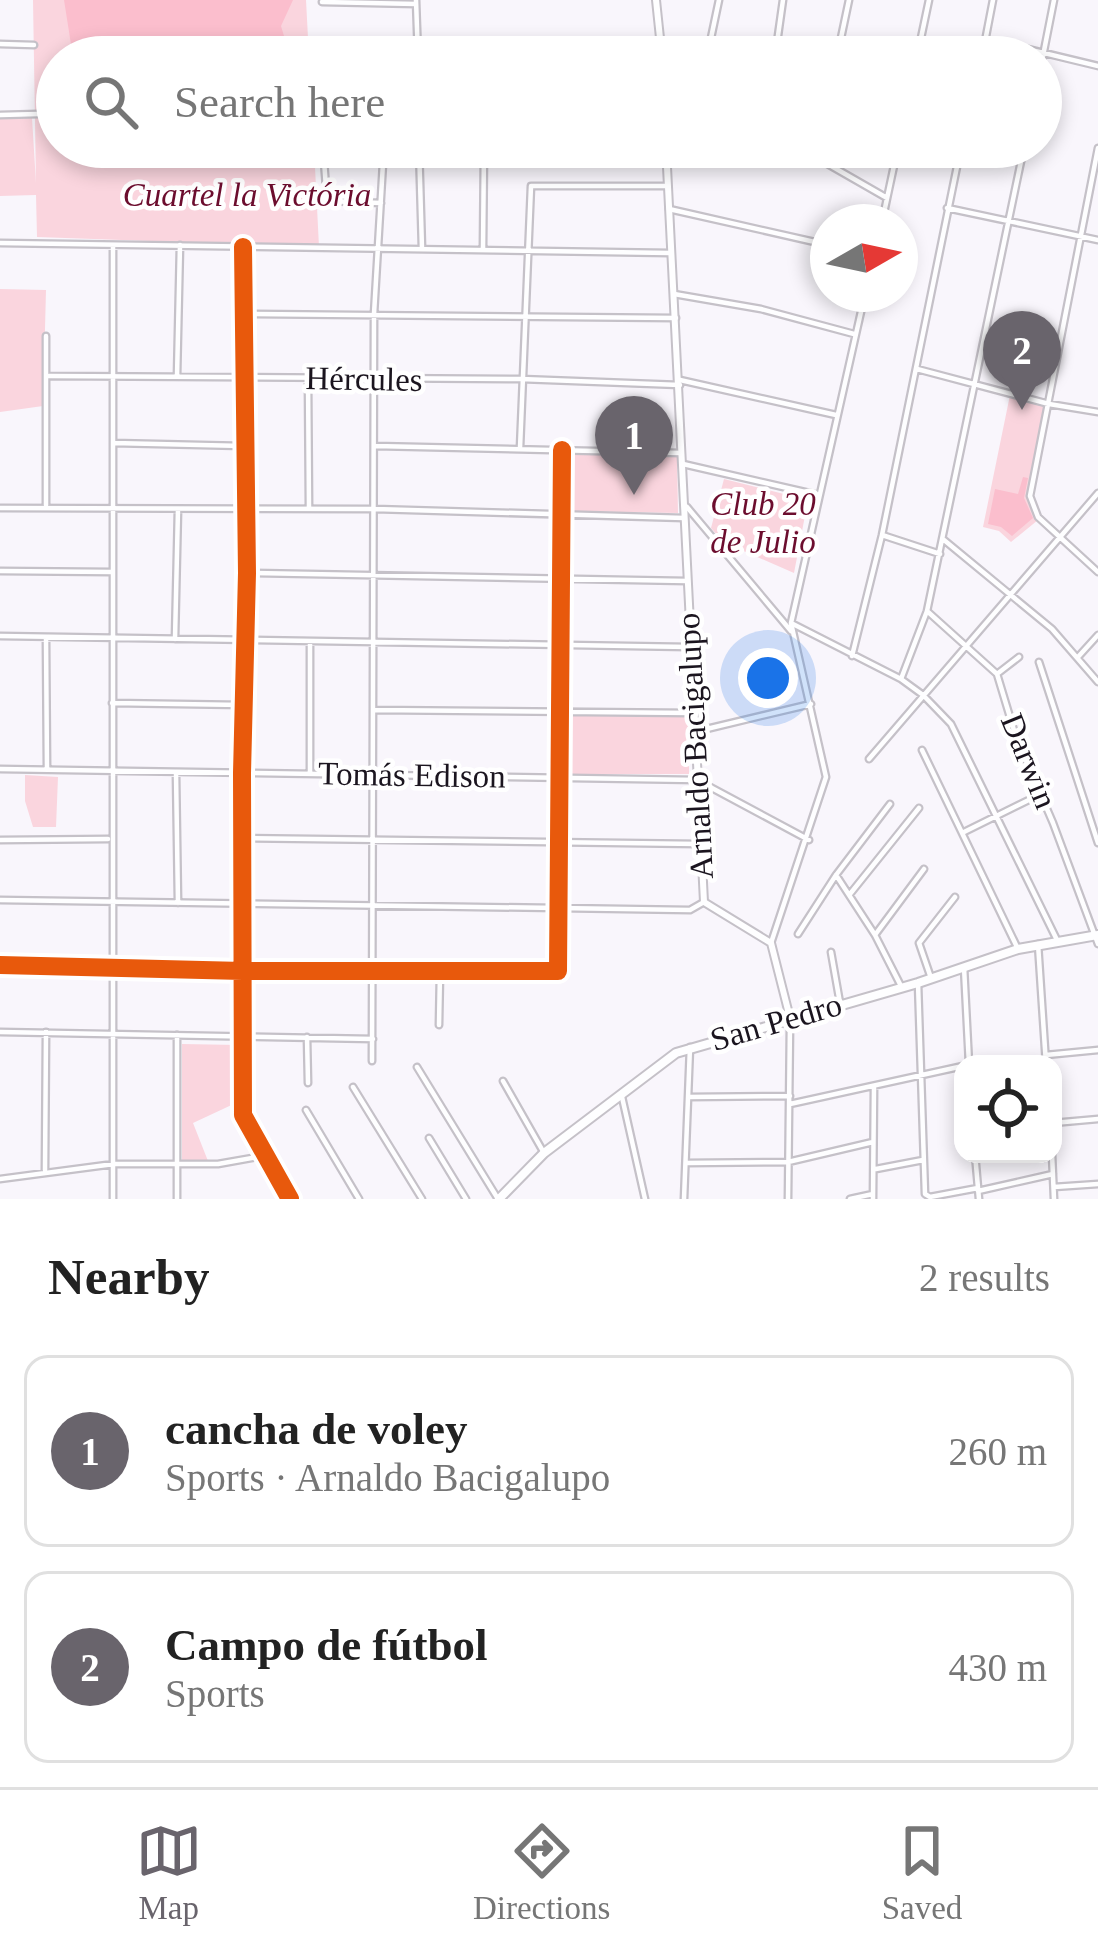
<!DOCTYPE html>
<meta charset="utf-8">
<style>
:root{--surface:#fff;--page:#f2f2f2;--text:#222;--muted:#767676;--line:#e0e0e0;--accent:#69646c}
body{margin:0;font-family:Georgia,serif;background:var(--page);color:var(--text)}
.controls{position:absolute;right:36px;bottom:36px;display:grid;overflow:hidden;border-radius:24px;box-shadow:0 6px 18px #0003}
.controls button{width:108px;height:108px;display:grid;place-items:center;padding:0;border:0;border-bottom:3px solid var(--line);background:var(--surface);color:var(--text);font:60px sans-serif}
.compass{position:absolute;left:810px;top:204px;width:108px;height:108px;border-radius:50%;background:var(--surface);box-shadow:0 6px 18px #0003;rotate:81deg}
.you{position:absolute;left:768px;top:678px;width:42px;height:42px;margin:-30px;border:9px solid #fff;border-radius:50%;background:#1a73e8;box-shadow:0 0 0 18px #1a73e833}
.badge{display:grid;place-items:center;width:78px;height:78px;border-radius:50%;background:var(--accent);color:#fff;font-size:39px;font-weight:700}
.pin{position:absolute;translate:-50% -99px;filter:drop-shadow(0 3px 6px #0008)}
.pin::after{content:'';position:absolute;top:63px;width:42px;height:36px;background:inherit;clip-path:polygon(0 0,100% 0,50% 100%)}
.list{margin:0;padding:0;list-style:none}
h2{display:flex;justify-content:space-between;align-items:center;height:156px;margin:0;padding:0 48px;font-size:51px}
h2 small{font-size:39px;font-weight:400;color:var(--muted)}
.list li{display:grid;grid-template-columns:78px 1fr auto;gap:36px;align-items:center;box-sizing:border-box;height:192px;margin:0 24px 24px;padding:0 24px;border:3px solid var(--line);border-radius:24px}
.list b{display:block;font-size:45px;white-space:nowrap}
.list p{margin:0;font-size:39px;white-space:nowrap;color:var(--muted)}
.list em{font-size:39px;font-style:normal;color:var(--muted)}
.icon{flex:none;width:66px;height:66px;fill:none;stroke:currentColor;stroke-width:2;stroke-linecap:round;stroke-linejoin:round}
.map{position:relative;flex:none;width:1098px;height:1199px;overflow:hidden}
.search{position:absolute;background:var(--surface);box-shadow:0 6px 18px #0003;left:36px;right:36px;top:36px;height:132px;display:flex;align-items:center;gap:30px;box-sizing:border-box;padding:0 42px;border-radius:66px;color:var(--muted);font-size:45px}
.sheet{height:588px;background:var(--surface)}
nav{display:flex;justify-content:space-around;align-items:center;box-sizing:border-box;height:168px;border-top:3px solid var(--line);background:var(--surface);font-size:33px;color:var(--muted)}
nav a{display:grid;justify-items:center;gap:6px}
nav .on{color:var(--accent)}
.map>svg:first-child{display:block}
.green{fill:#fad5de}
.forest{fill:#fbbecd}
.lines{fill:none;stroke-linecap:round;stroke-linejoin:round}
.minor-casing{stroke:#c5c1c8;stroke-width:9}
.tertiary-casing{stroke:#c5c1c8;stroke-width:10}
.secondary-casing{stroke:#c5c1c8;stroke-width:12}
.minor{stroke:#fefeff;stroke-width:4.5}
.tertiary{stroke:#fefeff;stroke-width:6}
.secondary{stroke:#fefeff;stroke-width:8}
.cycleway-casing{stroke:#fff;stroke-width:26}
.cycleway{stroke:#e8590c;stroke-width:18}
.labels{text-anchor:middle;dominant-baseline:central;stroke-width:9;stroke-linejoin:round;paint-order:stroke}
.park-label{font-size:33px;font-style:italic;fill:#6c0d2e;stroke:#fff}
.street-label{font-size:33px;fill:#1b151f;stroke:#fff}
</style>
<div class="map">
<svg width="1098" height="1199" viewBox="0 0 1098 1199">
<rect width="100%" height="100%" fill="#f9f6fc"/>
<path class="green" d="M33,0H306L309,57H57V147H314L319,247L37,237L36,195L0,196V119L32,118L36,183Z
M0,289L46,290L43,406L0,412Z
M1010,395L1047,405L1027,498L1038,520L1011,542L999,531L983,527Z
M565,453L677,456L678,513L563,511Z
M724,479L808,500L794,573L723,542L711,528Z
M563,716H689V774H563Z
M25,775L58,777L56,827H33L25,801Z
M182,1044L238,1045V1102L193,1123L208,1161L182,1162Z"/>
<path class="forest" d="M64,0H293L281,26L284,36L264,50L260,57H73Z
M1023,477L1028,478L1024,498L1033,518L1012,536L1001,527L988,524L995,489L1018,494Z"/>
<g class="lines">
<g class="minor-casing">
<path id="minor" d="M416,0L418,57
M322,2L416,4
M986,39L1098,66
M0,44L34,45
M320,57L328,52L384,57
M555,57L662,55
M707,57L719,0
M775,57L783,0
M837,57L849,0
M917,57L929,0
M982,57L993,0
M1041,66L1054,0
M0,115L38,114
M323,147L327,201L381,203
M419,147L422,249
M798,147L887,198
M1098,148L1030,496L1038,517L1098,572
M323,162H419
M947,208L1098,240
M669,209L828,245
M882,222L898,147
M0,243L670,253
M243,247L247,573L242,773L243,1115L290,1199
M483,249L484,147
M674,294L761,309L854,334
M244,314L676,318
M917,369L1049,404L1098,412
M49,376L521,379L680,385
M177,377L180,245
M308,378L309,509
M680,380L836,415
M113,443L244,446
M375,446L681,453
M520,448L531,186H668
M683,464L818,495
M46,505V336
M687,507L791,631
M0,508L375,509L684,518
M882,535L940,554
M944,540L1052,629L1098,682
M0,571L112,572
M249,573L687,581
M927,611L997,674L1016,737L1053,823L1098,944
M791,623L901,679L923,695L951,724L1057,940
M0,636L689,647
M46,638L47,769
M175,639L178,509
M852,656L882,535L961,147
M1078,657L1098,635
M1039,662L1098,843
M997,674L1019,657
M901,679L927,611L1024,147
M112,703L243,705
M374,710L692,713
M694,732L811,704
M922,750L1018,949
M869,759L1098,493
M0,769L697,780L809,840
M310,772V641
M176,773L178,903
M962,833L1041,794
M243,838L699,844
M0,840L108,839
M836,875L875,935L901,986
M850,894L919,808
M0,900L690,910L704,902
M798,934L836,875L890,804
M875,935L924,869
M771,943L826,777L791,623L865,294
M1038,944L1046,1064
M831,952L840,1003
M0,965L243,971H558L562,450
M964,967L969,1064
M931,978L919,943L955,897
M918,983L925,1194L930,1197L978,1188
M439,1025L440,973
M0,1032L373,1039
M177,1035V1199
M307,1037L308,1083
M1046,1055L1098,1050
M372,1061L374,314L383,163
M417,1067L498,1199
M503,1081L544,1153
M353,1087L422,1199
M622,1097L645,1199
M688,1097L790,1096
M790,1104L963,1066
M306,1110L359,1199
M1053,1123L1098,1119
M429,1138L466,1199
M975,1154L979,1199
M1052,1154L1054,1199
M686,1163L788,1162L873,1142
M876,1169L923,1160
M45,1170L46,1032
M0,1179L114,1164H218L263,1156
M1054,1187L1098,1184
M978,1191L1053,1174
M113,1199V245
M684,1199L690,1047
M788,1199L790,1023
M850,1199L873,1194
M873,1199L874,1087"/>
</g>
<g class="tertiary-casing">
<path id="tertiary" d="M656,0L662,57
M666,147L704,902L771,943L790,1018"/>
</g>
<g class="secondary-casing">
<path id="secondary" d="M499,1199L544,1153L676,1053L918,983L1018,949L1098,935"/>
</g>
<use href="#minor" class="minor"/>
<use href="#tertiary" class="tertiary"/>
<use href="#secondary" class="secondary"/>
<g class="cycleway-casing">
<path id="cycleway" d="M243,247L247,573L242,773L243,1115L290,1199
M0,965L243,971H558L562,450"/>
</g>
<use href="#cycleway" class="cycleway"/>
</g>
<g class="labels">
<g class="park-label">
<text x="247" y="195">Cuartel la Victória</text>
<text x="763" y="504">Club 20<tspan x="763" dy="38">de Julio</tspan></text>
</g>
<g class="street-label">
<text transform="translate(364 379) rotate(1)">Hércules</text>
<text transform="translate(695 746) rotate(-93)">Arnaldo Bacigalupo</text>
<text transform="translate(1029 761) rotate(68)">Darwin</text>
<text transform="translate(412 775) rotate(1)">Tomás Edison</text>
<text transform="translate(776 1022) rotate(-16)">San Pedro</text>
</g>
</g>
</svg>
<div class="controls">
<button><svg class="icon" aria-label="locate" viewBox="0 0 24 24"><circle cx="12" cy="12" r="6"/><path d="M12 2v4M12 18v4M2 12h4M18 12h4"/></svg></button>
</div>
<svg class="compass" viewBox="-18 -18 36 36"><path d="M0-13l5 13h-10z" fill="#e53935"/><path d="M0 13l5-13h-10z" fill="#767676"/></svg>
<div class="you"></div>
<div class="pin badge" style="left:634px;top:495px">1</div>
<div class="pin badge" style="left:1022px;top:410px">2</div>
<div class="search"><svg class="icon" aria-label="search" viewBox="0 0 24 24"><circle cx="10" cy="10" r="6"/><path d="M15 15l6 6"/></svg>Search here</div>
</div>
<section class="sheet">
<h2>Nearby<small>2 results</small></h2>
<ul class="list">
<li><span class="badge">1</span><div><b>cancha de voley</b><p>Sports · Arnaldo Bacigalupo</p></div><em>260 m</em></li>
<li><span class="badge">2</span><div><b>Campo de fútbol</b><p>Sports</p></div><em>430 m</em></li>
</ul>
</section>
<nav>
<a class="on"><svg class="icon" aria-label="map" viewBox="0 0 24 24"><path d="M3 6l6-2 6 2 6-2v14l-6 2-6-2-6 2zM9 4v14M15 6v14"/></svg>Map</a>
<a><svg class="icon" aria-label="directions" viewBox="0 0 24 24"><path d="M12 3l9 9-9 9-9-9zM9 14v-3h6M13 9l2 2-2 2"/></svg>Directions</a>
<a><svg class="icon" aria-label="saved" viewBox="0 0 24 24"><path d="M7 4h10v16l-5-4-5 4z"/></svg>Saved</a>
</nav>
